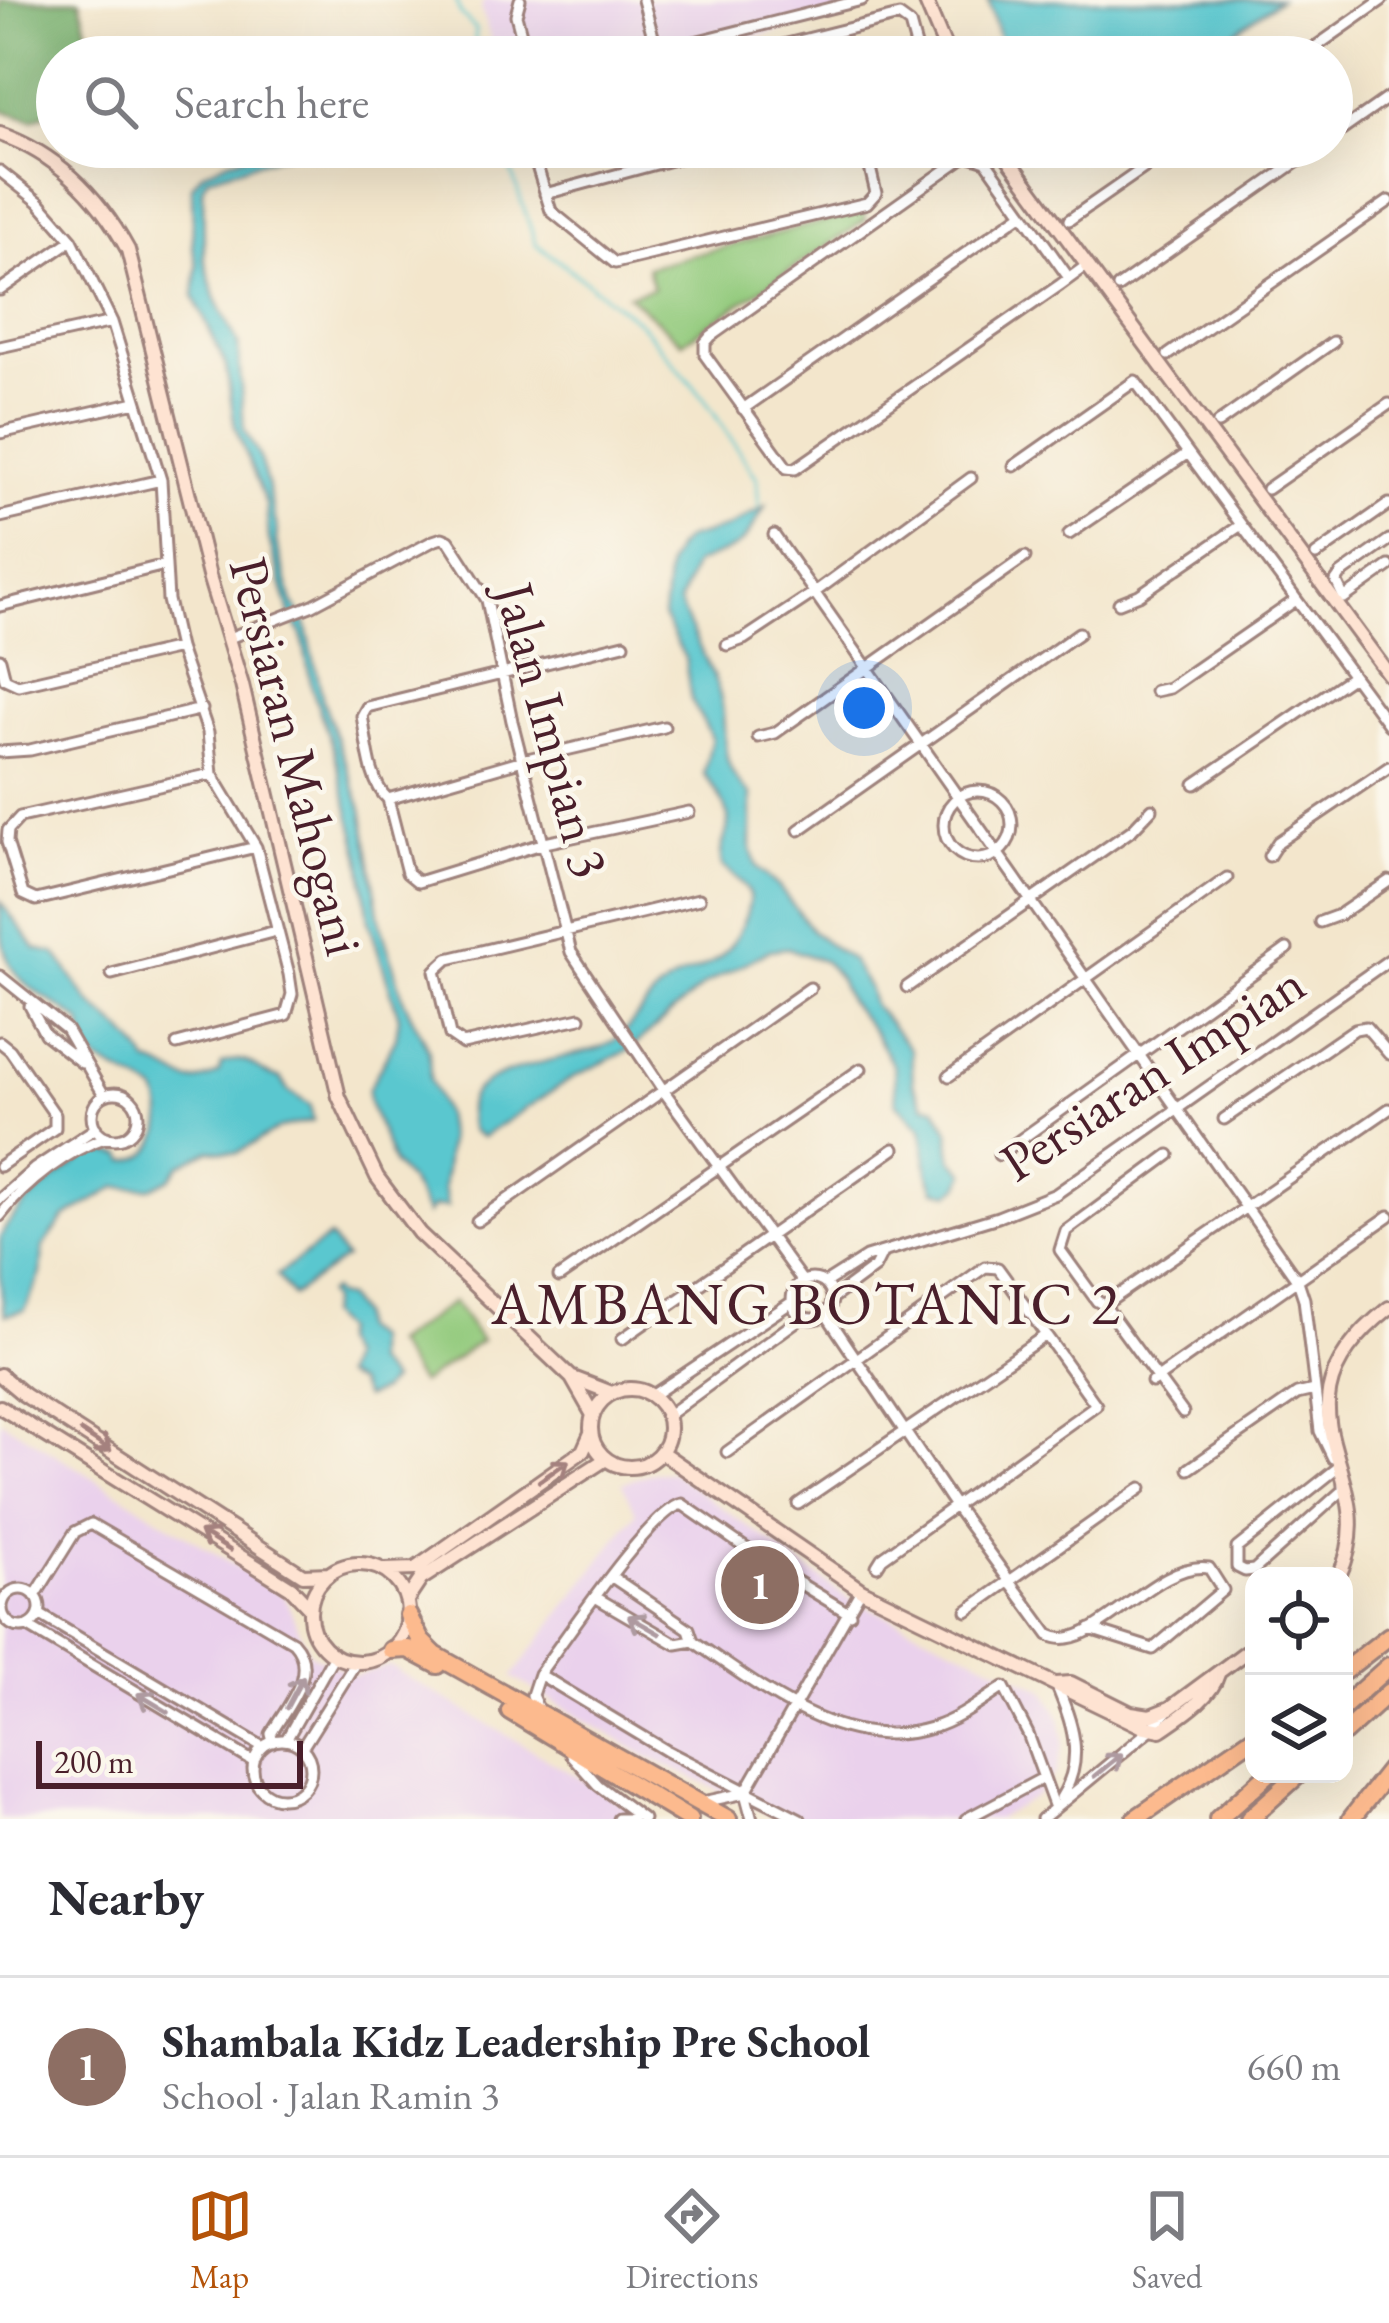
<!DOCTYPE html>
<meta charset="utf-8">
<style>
:root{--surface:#fff;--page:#f2f2f3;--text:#2b2b33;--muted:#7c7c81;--line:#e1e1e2;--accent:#b45309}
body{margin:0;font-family:"EB Garamond",serif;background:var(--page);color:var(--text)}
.controls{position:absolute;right:36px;bottom:36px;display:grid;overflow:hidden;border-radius:24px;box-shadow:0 12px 48px #0002}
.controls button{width:108px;height:108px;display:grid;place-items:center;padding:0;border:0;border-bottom:3px solid var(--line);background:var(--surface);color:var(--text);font:60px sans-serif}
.scale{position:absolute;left:36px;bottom:30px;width:267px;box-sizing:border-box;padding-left:12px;border:6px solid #4a1f2b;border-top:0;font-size:33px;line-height:42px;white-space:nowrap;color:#4a1f2b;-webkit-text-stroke:9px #fbf7ec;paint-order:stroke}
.you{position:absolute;left:864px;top:708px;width:42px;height:42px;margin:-30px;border:9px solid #fff;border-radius:50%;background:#1a73e8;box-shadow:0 0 0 18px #1a73e833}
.badge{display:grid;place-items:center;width:78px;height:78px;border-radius:50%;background:var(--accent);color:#fff;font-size:39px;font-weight:700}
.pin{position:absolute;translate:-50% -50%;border:6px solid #fff;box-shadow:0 3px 12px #0006}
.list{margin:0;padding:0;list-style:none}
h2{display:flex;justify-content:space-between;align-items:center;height:156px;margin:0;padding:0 48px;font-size:51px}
h2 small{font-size:39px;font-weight:400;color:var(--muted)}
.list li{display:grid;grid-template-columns:78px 1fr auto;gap:36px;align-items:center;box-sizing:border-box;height:180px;padding:0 48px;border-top:3px solid var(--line)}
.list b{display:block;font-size:45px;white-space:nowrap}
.list p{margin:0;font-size:39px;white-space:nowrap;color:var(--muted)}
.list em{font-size:39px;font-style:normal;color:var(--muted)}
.icon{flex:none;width:66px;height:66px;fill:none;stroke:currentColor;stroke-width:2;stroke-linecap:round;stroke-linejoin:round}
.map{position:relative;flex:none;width:1389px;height:1819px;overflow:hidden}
.search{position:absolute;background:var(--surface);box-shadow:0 12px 48px #0002;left:36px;right:36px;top:36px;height:132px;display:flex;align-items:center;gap:30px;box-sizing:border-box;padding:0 42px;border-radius:66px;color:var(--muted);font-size:45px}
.sheet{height:336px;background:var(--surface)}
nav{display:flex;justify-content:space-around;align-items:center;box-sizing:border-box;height:168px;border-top:3px solid var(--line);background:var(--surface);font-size:33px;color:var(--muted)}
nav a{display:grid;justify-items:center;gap:6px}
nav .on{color:var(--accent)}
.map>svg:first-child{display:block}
.built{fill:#ead1ec}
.green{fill:#93ca7d;stroke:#6e7454;stroke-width:3}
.forest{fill:#76ae6c;stroke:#60664c;stroke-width:3}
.water{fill:#5ac7cf;stroke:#52737d;stroke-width:3}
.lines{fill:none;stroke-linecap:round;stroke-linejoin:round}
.stream{stroke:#5ac7cf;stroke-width:3}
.street-casing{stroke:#9e827c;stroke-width:15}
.secondary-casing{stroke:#9e827c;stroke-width:18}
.highway-casing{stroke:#9e827c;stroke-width:22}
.street{stroke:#fff;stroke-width:9}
.secondary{stroke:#fee3d2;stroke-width:12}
.highway{stroke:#fcba8e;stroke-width:16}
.oneway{stroke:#a4817e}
.oneway2{stroke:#ae9aa0}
.labels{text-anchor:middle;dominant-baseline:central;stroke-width:9;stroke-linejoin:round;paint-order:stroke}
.street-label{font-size:54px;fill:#4a1f2b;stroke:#fbf7ec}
.quarter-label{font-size:60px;letter-spacing:3px;fill:#4a1f2b;stroke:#fbf7ec}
</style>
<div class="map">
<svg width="1389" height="1819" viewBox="0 0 1389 1819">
<rect width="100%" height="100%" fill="#fbf7ec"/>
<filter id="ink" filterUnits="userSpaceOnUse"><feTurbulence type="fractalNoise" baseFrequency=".00833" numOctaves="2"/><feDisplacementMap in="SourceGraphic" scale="24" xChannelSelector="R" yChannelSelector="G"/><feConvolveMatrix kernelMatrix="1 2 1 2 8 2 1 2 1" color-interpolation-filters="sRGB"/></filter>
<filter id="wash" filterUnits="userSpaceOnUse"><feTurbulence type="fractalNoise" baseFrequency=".004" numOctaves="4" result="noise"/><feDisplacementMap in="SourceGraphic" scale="48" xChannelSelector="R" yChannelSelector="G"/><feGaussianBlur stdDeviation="2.7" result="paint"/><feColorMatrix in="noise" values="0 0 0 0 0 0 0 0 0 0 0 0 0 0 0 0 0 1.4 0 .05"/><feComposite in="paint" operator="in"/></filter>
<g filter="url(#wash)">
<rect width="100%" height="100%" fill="#f3e6cc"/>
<path class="built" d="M484,0H893L681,57H496L481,7Z
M0,1420L284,1596L309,1653L354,1676L389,1666L649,1819H0Z
M654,1472H672L848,1598L1044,1689L1060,1716L1064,1742L1056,1774L1035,1797L997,1819H779L648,1757L512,1677L636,1513L622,1483Z"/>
<path class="green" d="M864,211L866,220L682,342L628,295L653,288L647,267Z
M453,1302L481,1341L420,1384L393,1344Z"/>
<path class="forest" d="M0,0H80L94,57H57V108L33,120L0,110Z"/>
<path class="water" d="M988,0H1279L1200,57H1005Z
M287,147H309L208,177L203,187L204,258L215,297L238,344L244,430L259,456L267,484L277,528L276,542L293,603L306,624L323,700L362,809L381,925L404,1001L429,1051L430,1079L444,1114L448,1140L443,1189L447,1207H433L427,1214L409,1181L394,1165L369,1102L368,1090L396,1038L399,1017L369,921L361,858L334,751L312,689L302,635L291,617L269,540L266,504L235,427L226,366L194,296L197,265L193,247L192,186L202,173L229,160Z
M765,506C738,556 741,543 694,565L679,603C689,630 705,655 715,681C734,725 710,761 751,795V849L757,868L778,886L814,933L851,960L868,987L873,1004L911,1050L913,1084L924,1105L936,1107L949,1131L952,1159L966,1173L960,1186L951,1193L935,1190L928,1172L922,1128L896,1103L894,1067L875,1034L848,1000L838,977L825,962L788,948L770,950L704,985L629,1050L575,1076L482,1137L471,1131C469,1120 465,1105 472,1095C492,1068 568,1058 600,1048C628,1038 638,1010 659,991C691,962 718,978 742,925C758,889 747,888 722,866C717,846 730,836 728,817C727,803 711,786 704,773L712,738L691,700L685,658L663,617L668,565L676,548L686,539L728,527Z
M0,901L36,949L55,953C68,968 76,986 89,1001C110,1022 134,1036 148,1063C179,1068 183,1095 219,1072L221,1064C255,1051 253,1075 281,1078L288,1091L310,1105L313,1121L280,1128L237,1153L210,1150L180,1165L170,1178L151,1188L117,1187L64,1218L43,1247L41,1274L25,1310L5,1315C0,1293 0,1262 0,1240C6,1212 71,1166 95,1151L123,1155L126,1161C160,1159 169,1121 157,1093C140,1079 96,1067 88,1050C84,1041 85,1030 80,1021C20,979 0,981 0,901Z
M329,1237L345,1258L292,1296L277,1275Z
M331,1290L335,1296L346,1298L359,1316V1329L373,1339V1363L391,1381L381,1391L364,1398L357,1384L342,1376L348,1358L339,1342L341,1330L327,1315L330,1301L326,1294Z"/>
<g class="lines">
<path class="stream" d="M456,0L460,13L475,29L476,57
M503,147L536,244L638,321L703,397L757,478L759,507"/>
</g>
</g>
<g filter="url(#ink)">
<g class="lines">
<g class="street-casing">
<path id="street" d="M520,0L516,15L527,57
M643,0L657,51
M635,57L862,0
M735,57L899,16L910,24L919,57
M1301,57L1382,0
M1332,137L1389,97
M531,147L551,211L615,263L867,203L876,193L865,147
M0,171L39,202L72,240L112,322L161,480L168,600L179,648L208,732L212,774L256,847L289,974L292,994L286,1015L177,1044
M545,194L719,147
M1069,220L1174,147
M1069,278L986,161L967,155L711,336L705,343V355L787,468L795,469L1060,285L1086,266
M1118,287L1318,147
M0,290L72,240
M0,347L112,322
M1168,355L1389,201
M743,409L1023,213
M1218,423L1333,342
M0,433L136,402
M1014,466L1135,381L1389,725
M1267,489L1389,404
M0,517L161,480
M1069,534L1188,453
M774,535L1298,1281L1304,1299L1320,1431L1333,1458
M1389,540L1341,574L1336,581L1344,598L1389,566
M1316,555L1389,504
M1119,603L1139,595L1241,525
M0,606L165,565
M229,638L313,605L433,541L442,538L449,541L487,600L512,721L571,952L663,1090L803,1282
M624,644L367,707L362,716C367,741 369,783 388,799L407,873L418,882L545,843L689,812
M727,645L744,639L815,592L971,478
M0,659L5,679L18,685L179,648
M1155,691L1169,688L1296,600
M758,737L775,733L1025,557
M0,752L30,750L202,709
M212,774L20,817L8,830L7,842L23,894L36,900L256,847
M1195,784L1353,676
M944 825a34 34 0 1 1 68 0a34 34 0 1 1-68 0Z
M388,799L523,760L664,727
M799,830L1079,633
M1269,856L1278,842L1389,767
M1320,922L1339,915L1389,881
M112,974L276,931
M0,976L66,1029L104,1095
M907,987L1132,830L1152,809
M30,1006L45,1034L82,1063
M580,1018L463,1044L450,1035L435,971L448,959L699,899
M0,1042L10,1050L55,1115V1128L0,1166
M949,1076L1227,878
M92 1116a23 23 0 1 1 46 0a23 23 0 1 1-46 0Z
M1224,1119L1355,1029L1366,1027L1389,1054
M999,1155L1287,949
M1169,1155L1066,1231L1060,1250L1097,1301L1104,1305L1389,1109
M0,1199L34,1169L96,1128
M0,1216C25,1183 68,1150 107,1137
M477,1221L810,988
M559,1277L861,1069
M792 1299a20 20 0 1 1 40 0a20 20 0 1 1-40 0Z
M825,1283L866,1257L998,1217L1056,1194L1389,960
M833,1298L875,1267L881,1255
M1104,1305L1183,1413
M826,1314L955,1506L1049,1635C1091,1658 1154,1559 1209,1568L1223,1590L1153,1649L1090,1629
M622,1339L894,1149
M1152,1382L1389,1216
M653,1395L792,1302
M668,1415L802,1317
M727,1452L985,1267L998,1268L1046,1335L798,1504
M1189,1469L1297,1394L1314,1390
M1335,1470L1237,1548V1567L1245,1571L1254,1570L1343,1490V1484
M877,1566L882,1558L1096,1405L1046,1335
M612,1577L689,1629L693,1641C761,1687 843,1755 931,1728C958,1720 981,1702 1004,1687L1028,1734L1055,1808
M2 1608a19 19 0 1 1 38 0a19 19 0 1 1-38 0Z
M35,1596L75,1532L91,1524L293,1642C320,1671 287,1706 271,1734L273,1742
M597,1598L676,1644L693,1641
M967,1611L1141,1488
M39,1614L263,1747
M27,1626L254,1762
M539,1674L667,1751L800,1819
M1056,1684C1072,1723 1086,1758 1061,1798
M538,1709L532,1695L539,1674C564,1641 651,1510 682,1504L773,1567L850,1614
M286,1740L334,1655
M253 1769a29 29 0 1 1 58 0a29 29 0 1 1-58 0Z
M302,1748L356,1662
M571,1755L598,1785L643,1819
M703,1802L745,1793
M618,1819H632
M752,1819L745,1793L861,1590
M966,1819L1043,1778
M1042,1819L1150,1730L1169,1709"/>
</g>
<g class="secondary-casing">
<path id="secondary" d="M925,0L949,57
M0,134C59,155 99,197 128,250L209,576L242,685L339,1097L377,1177L419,1233L572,1378L593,1415
M1000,147L1389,675
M0,1375L24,1395L303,1575L329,1574
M573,1378L612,1393
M591 1428a39 39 0 1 1 78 0a39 39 0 1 1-78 0Z
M0,1407L291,1588L310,1608
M661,1452L861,1590L1141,1726L1161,1730C1181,1716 1211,1698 1218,1674
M310 1613a49 49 0 1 1 98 0a49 49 0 1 1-98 0Z
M385,1570L415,1569L583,1451L591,1433
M1339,1576C1389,1470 1256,1413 1389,1308
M407,1600L421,1579L606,1459
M1056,1684L1071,1683L1131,1713L1150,1716L1170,1708L1254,1646"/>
</g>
<g class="highway-casing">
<path id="highway" d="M408,1615L421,1641L435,1655L728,1819
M391,1650L408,1649L438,1665
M1344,1671L1389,1636
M1344,1706L1389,1666
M510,1711L689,1819
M1344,1733L1389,1692
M1135,1819L1254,1737
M1218,1819L1268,1774
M1249,1819L1299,1774
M1351,1819L1389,1771"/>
</g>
<use href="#street" class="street"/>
<use href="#secondary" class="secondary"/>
<use href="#highway" class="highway"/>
</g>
<defs><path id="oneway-shaft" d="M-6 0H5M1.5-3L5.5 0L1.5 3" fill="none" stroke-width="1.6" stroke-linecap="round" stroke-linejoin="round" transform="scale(3)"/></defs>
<g class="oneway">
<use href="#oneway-shaft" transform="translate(96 1441) rotate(33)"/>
<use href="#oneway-shaft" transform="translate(554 1471) rotate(-35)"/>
<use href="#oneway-shaft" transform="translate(215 1541) rotate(-148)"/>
</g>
<g class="oneway2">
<use href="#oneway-shaft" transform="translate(644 1625) rotate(-150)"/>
<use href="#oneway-shaft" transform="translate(295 1692) rotate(-62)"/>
<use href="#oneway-shaft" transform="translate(153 1703) rotate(-149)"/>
<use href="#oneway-shaft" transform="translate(1108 1765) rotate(-39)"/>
</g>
</g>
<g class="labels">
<g class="street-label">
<text transform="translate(553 730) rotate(75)">Jalan Impian 3</text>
<text transform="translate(297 756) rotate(76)">Persiaran Mahogani</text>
<text transform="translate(1152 1072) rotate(-33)">Persiaran Impian</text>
</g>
<g class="quarter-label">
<text x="807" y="1303">AMBANG BOTANIC 2</text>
</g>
</g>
</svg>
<div class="controls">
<button><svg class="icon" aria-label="locate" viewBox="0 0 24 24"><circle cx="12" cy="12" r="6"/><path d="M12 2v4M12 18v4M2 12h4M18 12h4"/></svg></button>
<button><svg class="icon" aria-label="layers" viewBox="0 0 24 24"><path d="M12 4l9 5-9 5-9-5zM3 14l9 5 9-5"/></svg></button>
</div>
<div class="scale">200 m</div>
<div class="you"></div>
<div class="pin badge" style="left:760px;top:1585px;background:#8d6e63">1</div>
<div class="search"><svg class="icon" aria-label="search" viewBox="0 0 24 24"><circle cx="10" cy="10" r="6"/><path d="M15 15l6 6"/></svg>Search here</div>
</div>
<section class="sheet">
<h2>Nearby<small></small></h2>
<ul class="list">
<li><span class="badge" style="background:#8d6e63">1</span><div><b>Shambala Kidz Leadership Pre School</b><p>School · Jalan Ramin 3</p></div><em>660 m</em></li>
</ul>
</section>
<nav>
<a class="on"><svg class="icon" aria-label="map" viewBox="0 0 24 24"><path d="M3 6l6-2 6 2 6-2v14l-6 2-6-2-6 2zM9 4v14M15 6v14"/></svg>Map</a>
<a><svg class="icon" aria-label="directions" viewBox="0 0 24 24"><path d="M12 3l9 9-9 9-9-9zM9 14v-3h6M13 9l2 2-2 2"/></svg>Directions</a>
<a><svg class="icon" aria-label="saved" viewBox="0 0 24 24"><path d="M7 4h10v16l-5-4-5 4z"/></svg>Saved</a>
</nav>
